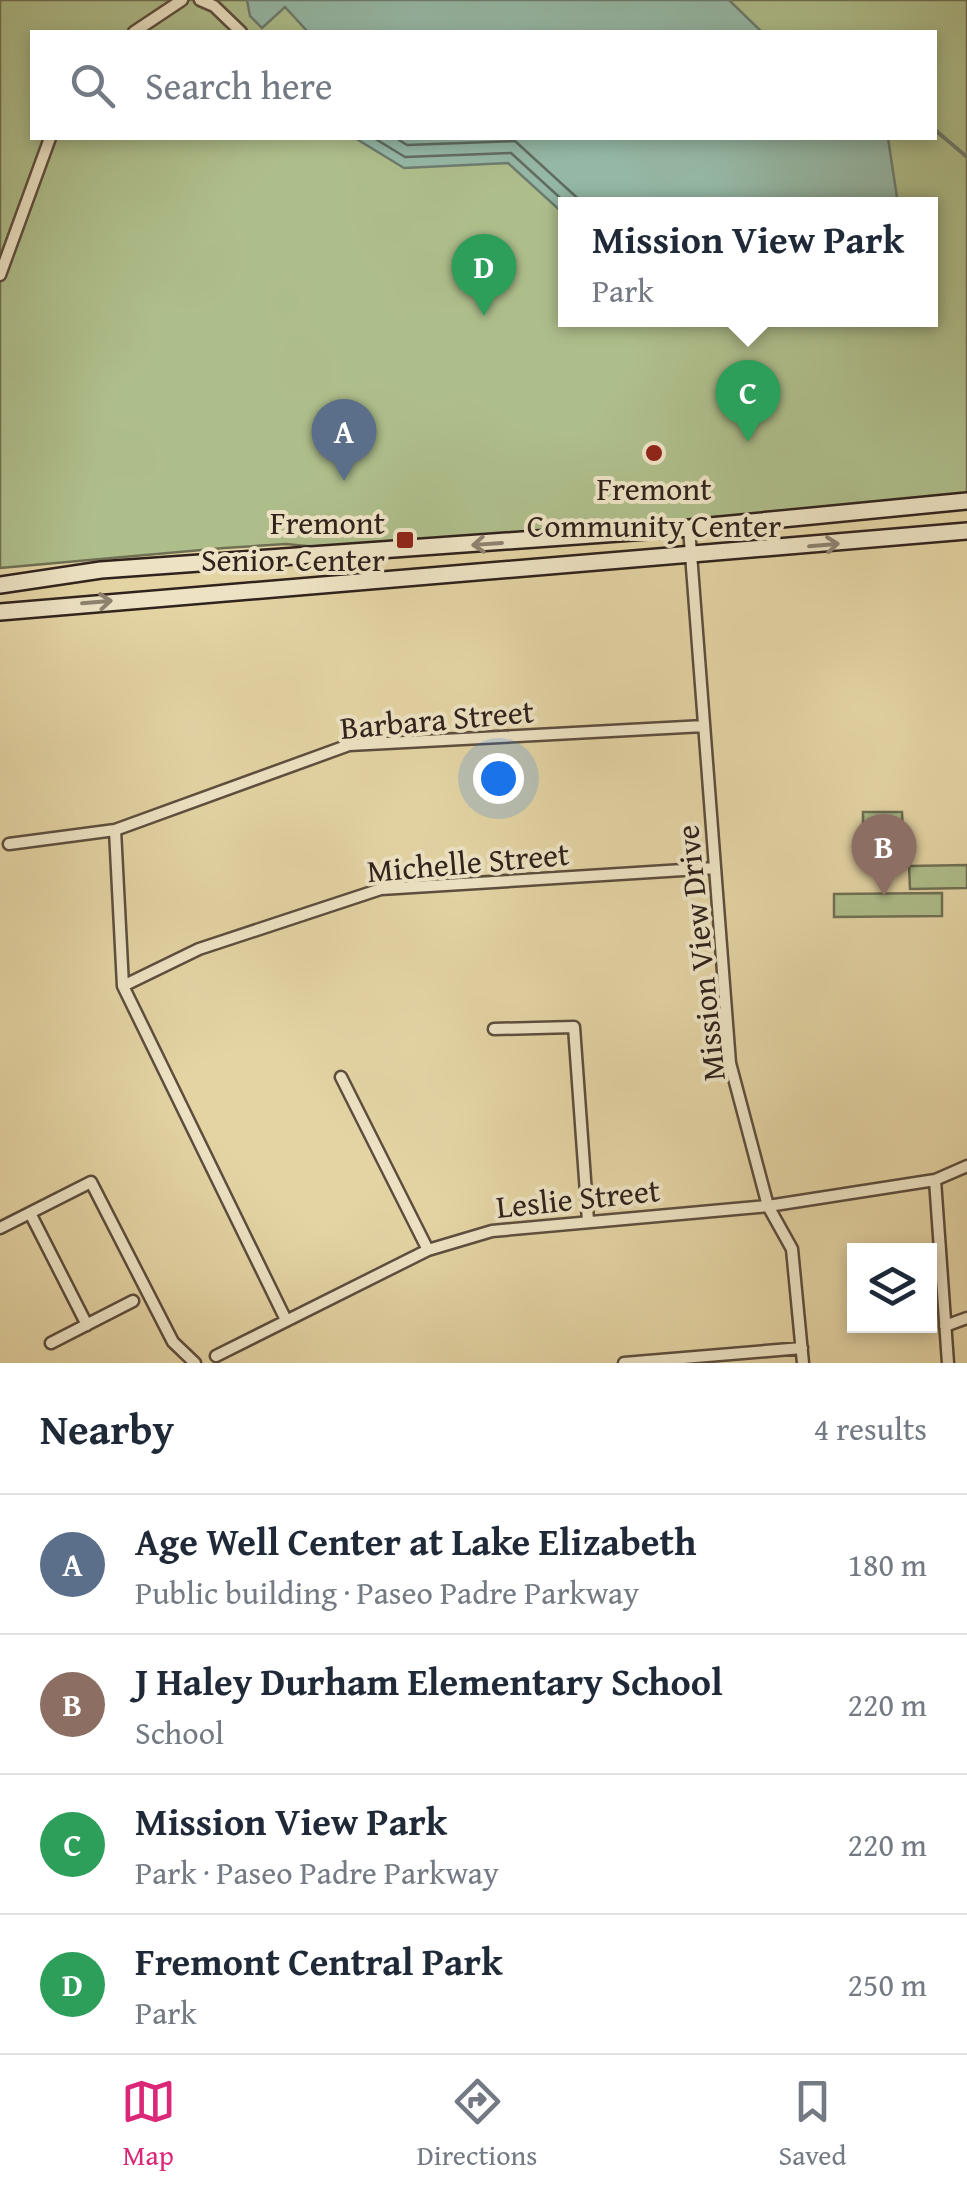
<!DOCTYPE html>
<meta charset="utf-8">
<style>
:root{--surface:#fff;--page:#f2f2f3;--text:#1f2937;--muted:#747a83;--line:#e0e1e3;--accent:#db2777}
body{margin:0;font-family:"Gentium Book Plus",serif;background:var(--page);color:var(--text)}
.controls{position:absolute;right:30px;bottom:30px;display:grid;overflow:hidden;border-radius:0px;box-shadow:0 5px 15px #0003}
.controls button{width:90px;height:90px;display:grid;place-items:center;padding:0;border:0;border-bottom:2px solid var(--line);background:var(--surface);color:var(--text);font:50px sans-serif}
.you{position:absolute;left:498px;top:778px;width:35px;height:35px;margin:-25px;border:8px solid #fff;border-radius:50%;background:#1a73e8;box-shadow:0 0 0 15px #1a73e833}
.badge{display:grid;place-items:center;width:65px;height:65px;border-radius:50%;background:var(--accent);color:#fff;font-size:32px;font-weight:700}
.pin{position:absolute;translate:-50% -82px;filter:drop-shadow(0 2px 5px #0008)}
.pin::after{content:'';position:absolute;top:52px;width:35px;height:30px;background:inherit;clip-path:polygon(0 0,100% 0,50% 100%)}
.popup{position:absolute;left:558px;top:197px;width:380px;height:130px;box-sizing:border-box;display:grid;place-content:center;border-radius:0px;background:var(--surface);filter:drop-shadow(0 2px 8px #0005);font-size:32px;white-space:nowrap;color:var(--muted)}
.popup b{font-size:38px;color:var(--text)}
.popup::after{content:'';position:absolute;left:50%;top:100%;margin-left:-20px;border:20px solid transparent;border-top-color:var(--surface)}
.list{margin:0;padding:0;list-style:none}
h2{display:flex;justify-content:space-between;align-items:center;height:130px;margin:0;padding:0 40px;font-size:42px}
h2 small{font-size:32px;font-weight:400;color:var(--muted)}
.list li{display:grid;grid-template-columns:65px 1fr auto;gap:30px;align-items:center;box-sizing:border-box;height:140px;padding:0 40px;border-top:2px solid var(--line)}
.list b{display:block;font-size:38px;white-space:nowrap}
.list p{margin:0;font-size:32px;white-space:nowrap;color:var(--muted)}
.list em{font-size:32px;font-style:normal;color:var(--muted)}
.icon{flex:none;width:55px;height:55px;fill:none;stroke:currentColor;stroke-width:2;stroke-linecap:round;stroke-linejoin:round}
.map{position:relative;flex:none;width:967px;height:1363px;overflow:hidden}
.search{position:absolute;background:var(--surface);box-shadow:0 5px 15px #0003;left:30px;right:30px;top:30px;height:110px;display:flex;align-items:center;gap:25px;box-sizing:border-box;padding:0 35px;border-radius:0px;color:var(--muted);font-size:38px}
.sheet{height:690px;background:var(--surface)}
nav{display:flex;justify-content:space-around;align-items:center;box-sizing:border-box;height:140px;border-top:2px solid var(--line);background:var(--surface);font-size:28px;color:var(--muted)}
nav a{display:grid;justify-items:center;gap:5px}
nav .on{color:var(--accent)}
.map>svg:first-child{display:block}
.green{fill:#aebe8b;stroke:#6f7054;stroke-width:2.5;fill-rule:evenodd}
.water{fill:#95b8a6;stroke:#6d7c6f;stroke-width:2.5}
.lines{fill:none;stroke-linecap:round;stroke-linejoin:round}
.shore{stroke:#626d61;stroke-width:2.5}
.stream{stroke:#6d7c6f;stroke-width:4}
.minor-casing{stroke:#5d4e3e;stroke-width:15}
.secondary-casing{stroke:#30221c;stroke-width:20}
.minor{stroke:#ede3c4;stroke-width:10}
.secondary{stroke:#ede3c4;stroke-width:15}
.oneway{stroke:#8e8270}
.poi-dot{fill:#8f2418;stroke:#ede3c4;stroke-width:4}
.labels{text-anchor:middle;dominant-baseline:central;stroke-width:8;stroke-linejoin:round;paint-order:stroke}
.poi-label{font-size:32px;fill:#30221c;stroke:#ede3c4}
.street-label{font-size:32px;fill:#30221c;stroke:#ede3c4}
</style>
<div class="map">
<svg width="967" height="1363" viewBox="0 0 967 1363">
<rect width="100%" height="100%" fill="#e4d4a4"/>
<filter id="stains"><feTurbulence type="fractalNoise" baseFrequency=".002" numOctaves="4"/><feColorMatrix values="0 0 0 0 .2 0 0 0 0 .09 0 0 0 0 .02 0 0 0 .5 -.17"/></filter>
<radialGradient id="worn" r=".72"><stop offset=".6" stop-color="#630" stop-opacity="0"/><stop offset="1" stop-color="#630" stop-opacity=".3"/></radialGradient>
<path class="green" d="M0,0H967V495L461,539L327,548L286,544L224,548L0,568ZM32,32H934V138H32ZM566,205H930V320H566Z
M863,812H902L903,834L863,835Z
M967,865V888L910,889L909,866Z
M942,893V916L834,917V894Z"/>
<path class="water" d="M247,0H729L762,32H308L285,7L262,28L250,16Z
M355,138H888L898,204L566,205L565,215L508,163L404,168Z"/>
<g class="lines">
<path class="shore" d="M374,138L405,157L511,153L568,205
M396,138L407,145L515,141L585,205"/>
<path class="stream" d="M934,129L967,157"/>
<g class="minor-casing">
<path id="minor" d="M200,0L214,6L241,32
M134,32L182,0
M0,275L50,138
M689,528L730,1063L768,1206L792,1249L803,1363
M115,830L123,986L286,1320
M9,844L115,830L349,745L704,726
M123,986L199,949L381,889L715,868
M494,1029L574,1027L588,1221
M341,1077L428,1250
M935,1180L948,1363
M30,1213L87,1325
M0,1228L91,1182L173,1342L195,1363
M945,1326L967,1318
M51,1343L133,1301
M216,1356L428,1250L492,1231L768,1206L935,1180L967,1166
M624,1363L802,1348"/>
</g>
<g class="secondary-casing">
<path id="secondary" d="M0,585L101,570L689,528L967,501
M0,612L967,531"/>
</g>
<use href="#minor" class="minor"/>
<use href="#secondary" class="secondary"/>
</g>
<defs><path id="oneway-shaft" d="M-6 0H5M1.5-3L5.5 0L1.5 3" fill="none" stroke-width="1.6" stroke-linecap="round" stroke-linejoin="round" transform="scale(2.5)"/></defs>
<g class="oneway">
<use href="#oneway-shaft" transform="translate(487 544) rotate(176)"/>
<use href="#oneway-shaft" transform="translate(824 545) rotate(-5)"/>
<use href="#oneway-shaft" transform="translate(97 602) rotate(-5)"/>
</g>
<g class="poi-dot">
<circle cx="654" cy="453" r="10"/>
<rect x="395" y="530" width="20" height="20" rx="5"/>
</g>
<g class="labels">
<g class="poi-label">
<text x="654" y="488">Fremont<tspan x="654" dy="37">Community Center</tspan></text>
<text x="385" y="522" text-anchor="end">Fremont<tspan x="385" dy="37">Senior Center</tspan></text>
</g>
<g class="street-label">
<text transform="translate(437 719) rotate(-5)">Barbara Street</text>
<text transform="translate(468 862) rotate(-5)">Michelle Street</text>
<text transform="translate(700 953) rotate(-96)">Mission View Drive</text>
<text transform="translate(578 1198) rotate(-6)">Leslie Street</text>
</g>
</g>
<rect width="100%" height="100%" filter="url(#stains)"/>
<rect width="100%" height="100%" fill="url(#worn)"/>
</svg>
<div class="controls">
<button><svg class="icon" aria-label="layers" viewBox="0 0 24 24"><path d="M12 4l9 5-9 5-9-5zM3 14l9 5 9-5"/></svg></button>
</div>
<div class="you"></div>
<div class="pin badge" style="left:344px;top:481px;background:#5c6f8a">A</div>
<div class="pin badge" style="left:884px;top:896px;background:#8d6e63">B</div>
<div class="pin badge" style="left:748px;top:442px;background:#2e9e5b">C</div>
<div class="popup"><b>Mission View Park</b>Park</div>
<div class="pin badge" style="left:484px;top:316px;background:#2e9e5b">D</div>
<div class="search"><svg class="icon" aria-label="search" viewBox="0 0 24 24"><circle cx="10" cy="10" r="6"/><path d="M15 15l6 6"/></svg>Search here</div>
</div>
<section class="sheet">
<h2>Nearby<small>4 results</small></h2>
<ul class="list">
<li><span class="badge" style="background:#5c6f8a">A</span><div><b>Age Well Center at Lake Elizabeth</b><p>Public building · Paseo Padre Parkway</p></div><em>180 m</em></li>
<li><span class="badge" style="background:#8d6e63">B</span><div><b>J Haley Durham Elementary School</b><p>School</p></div><em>220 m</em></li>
<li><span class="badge" style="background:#2e9e5b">C</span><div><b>Mission View Park</b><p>Park · Paseo Padre Parkway</p></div><em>220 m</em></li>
<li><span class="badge" style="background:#2e9e5b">D</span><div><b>Fremont Central Park</b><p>Park</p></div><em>250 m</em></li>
</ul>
</section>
<nav>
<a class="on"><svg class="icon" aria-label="map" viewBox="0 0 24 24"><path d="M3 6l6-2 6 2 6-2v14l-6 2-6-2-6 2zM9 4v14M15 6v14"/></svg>Map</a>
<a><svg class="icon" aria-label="directions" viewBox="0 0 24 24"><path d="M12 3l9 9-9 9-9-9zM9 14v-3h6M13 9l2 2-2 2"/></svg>Directions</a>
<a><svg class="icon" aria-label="saved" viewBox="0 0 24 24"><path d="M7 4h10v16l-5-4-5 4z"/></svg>Saved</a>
</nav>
